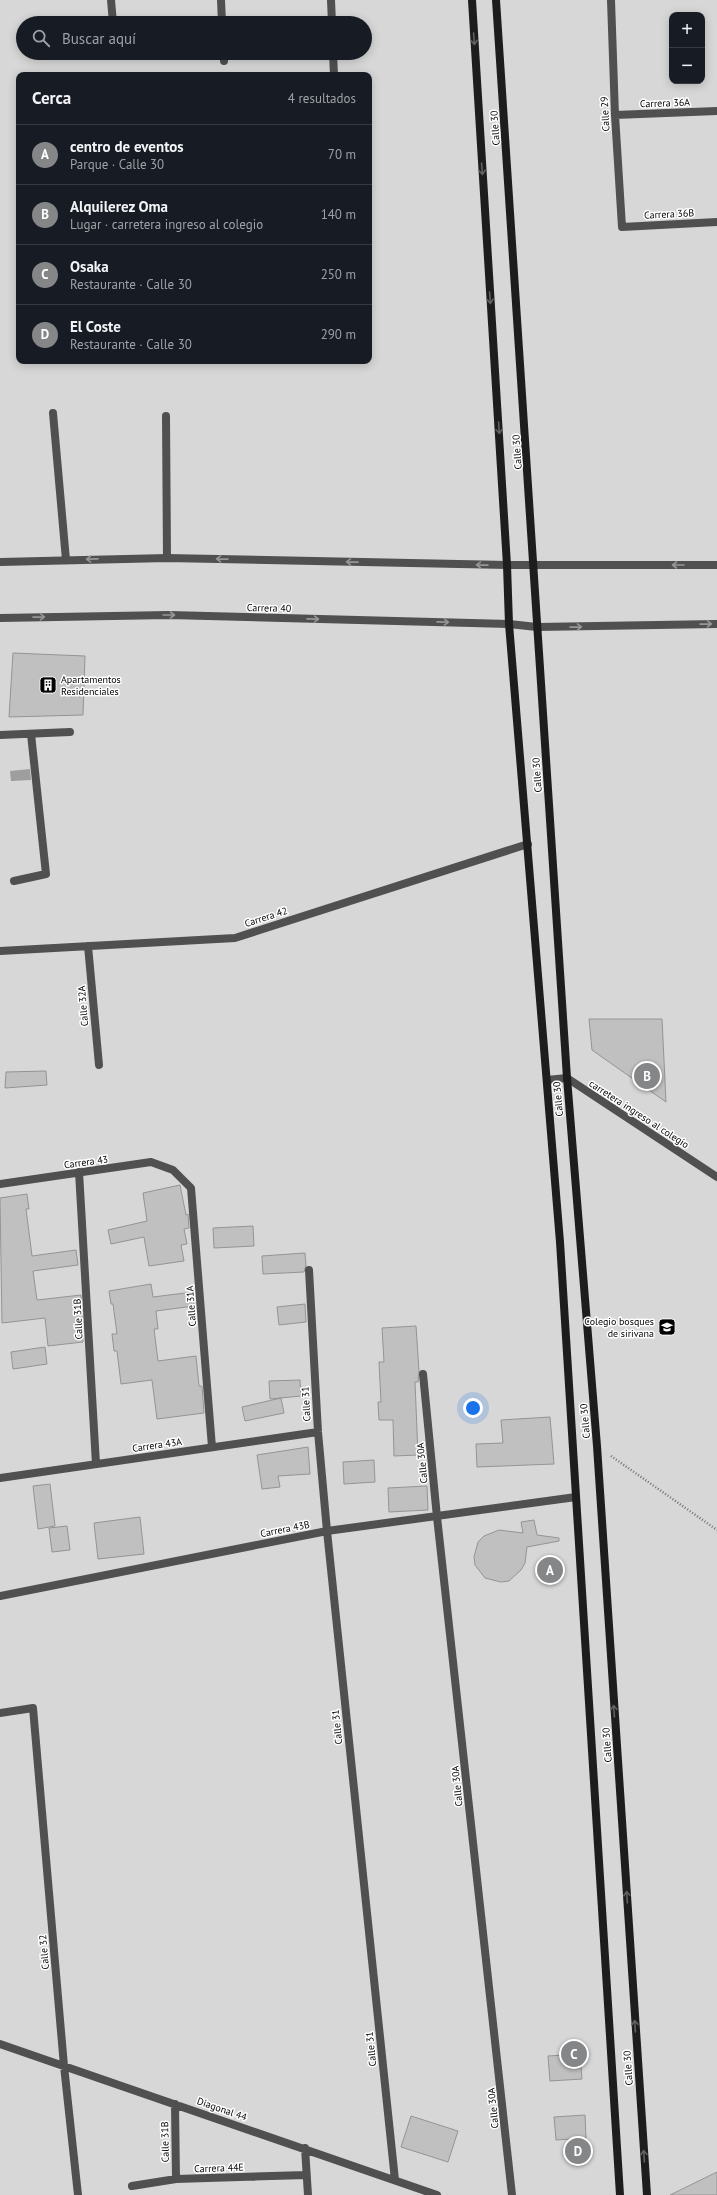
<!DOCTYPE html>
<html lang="es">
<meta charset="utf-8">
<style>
:root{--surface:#171b24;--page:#20242c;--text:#f1f3f6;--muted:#9ea1a6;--line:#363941;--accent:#858687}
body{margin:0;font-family:"PT Sans",sans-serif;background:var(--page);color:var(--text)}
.controls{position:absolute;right:12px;top:12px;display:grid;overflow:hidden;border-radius:8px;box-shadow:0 2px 10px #0003}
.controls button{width:36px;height:36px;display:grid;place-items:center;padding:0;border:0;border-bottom:1px solid var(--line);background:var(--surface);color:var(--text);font:20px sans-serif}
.you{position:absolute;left:473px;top:1408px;width:14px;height:14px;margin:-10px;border:3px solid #fff;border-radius:50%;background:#1a73e8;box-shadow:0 0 0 6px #1a73e833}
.badge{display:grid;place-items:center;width:26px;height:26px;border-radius:50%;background:var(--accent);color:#fff;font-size:13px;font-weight:700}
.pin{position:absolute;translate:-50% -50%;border:2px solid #fff;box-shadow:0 1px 4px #0006}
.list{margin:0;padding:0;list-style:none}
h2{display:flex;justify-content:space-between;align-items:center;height:52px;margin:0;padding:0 16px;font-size:17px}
h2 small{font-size:13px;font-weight:400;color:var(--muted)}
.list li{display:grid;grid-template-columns:26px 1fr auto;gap:12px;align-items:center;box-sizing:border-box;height:60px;padding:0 16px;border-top:1px solid var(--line)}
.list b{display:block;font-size:15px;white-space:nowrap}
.list p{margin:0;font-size:13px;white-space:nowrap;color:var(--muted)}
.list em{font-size:13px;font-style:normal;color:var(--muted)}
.icon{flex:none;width:22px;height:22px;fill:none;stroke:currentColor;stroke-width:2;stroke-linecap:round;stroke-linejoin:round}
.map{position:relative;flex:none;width:717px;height:2195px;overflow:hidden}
.search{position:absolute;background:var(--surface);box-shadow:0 2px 10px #0003;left:16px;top:16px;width:356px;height:44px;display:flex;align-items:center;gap:10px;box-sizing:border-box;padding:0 14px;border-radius:22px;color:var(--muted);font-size:15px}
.panel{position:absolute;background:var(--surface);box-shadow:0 2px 10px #0003;left:16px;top:72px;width:356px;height:292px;border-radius:8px}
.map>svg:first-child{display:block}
.green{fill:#d7d7d7;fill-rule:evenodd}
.water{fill:#9e9e9e}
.building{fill:#c0c0c0;stroke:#949494}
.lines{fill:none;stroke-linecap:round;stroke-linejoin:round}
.path{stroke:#727272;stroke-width:2.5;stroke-dasharray:1 2;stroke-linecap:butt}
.minor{stroke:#505050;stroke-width:8}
.tertiary{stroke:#505050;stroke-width:8}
.secondary{stroke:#1d1d1d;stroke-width:8}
.oneway{stroke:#616161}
.oneway2{stroke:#969696}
.labels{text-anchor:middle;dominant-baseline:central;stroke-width:3;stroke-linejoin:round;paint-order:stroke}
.street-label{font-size:10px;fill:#000;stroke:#fff}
.poi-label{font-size:10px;fill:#000;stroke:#fff;text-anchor:start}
</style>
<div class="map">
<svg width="717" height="2195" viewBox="0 0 717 2195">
<rect width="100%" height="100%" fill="#fff"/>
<path class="green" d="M0,0H717V2195H0ZM672,15H702V81H672ZM23,23H365V53H23ZM19,75H369V361H19Z"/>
<path class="water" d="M30,769L31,780L11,781L10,771Z"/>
<path class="building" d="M13,653L85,656L83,715L9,717Z
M589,1019H662L666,1102L592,1050Z
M46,1071L47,1085L5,1088L6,1072Z
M180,1185L186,1215L188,1214L189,1228L184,1229L187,1244L181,1245L184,1261L149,1266L144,1237L111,1244L108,1230L147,1221L143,1193Z
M27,1194L29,1209H26L32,1256L76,1250L78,1265L33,1271L37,1300L81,1295L83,1342L48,1346L45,1318L2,1323L0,1198Z
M253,1226L254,1246L214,1248L213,1228Z
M305,1253L306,1265L304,1272L263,1274L262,1256Z
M151,1284L153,1297L193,1292L194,1306L156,1311L158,1329H154L158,1361L196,1356L199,1386H202L204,1413L157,1419L152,1380L121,1384L117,1351H114L112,1334H117L113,1304H111L109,1291Z
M305,1304L306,1322L279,1325L277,1307Z
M416,1326L419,1371L418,1382H415L418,1455L394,1456L393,1420H379L378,1402H381L379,1362H384L382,1328Z
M45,1347L47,1364L13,1369L11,1352Z
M300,1380L301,1396L270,1399L269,1381Z
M281,1398L284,1413L245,1421L242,1407Z
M550,1417L554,1464L477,1467L476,1444L503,1443L501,1420Z
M308,1447L310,1474L278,1476L280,1487L262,1489L257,1455Z
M374,1460L375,1482L344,1484L343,1462Z
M50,1484L55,1526L38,1529L33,1486Z
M427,1486L428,1510L389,1512L388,1488Z
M140,1517L144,1554L98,1559L94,1523Z
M534,1520L537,1535L559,1538V1541L527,1547L525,1563L521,1570L509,1581L501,1582L485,1578L475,1565L474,1557L478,1542L484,1536L499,1530L523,1533L521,1522Z
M67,1526L70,1550L52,1552L49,1528Z
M580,2054L582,2079L550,2081L548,2056Z
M585,2115L586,2138L556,2140L554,2117Z
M411,2116L458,2131L448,2162L401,2147Z
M717,2172V2195H670Z"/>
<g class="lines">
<path class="path" d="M611,1456L717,1530"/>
<path class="minor" d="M111,0L113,23
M221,0L222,23
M331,0L332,23
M611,0L615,115L622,227L717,222
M224,53V61
M333,53L334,75
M615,115L717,111
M53,413L66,560
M166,416L167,558
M0,735L70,732
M14,881L46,874L31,734
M88,946L99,1065
M0,951L235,938L528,844
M547,1080L567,1078L717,1177
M79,1172L96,1464
M0,1184L151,1162L173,1170L191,1188L212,1447
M309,1270L318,1432L327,1531L395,2180
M423,1374L437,1517L512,2195
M0,1478L318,1432
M0,1596L327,1531L576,1497
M0,1713L33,1708L64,2066L78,2195
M0,2044L437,2195
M175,2104L176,2179
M305,2148L308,2195
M132,2186L176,2179L306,2175"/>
<path class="tertiary" d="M0,562L167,558L507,565H717
M0,618L169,615L509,624L537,627L717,624"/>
<path class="secondary" d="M472,0L507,565L509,624L560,1242L620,2195
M496,0L567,1078L597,1446L647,2195"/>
</g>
<defs><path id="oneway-shaft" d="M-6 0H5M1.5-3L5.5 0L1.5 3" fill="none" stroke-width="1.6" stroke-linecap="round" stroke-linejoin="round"/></defs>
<g class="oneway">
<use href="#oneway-shaft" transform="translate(474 39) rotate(86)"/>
<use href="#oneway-shaft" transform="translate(482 169) rotate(86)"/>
<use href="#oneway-shaft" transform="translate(490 298) rotate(86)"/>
<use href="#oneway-shaft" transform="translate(499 428) rotate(86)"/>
<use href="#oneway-shaft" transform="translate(614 1711) rotate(-94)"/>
<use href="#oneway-shaft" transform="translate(627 1897) rotate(-94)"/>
<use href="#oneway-shaft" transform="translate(635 2026) rotate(-94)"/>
<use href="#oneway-shaft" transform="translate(644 2156) rotate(-94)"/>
</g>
<g class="oneway2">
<use href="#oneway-shaft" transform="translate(92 559) rotate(179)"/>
<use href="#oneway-shaft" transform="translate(222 559) rotate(-179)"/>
<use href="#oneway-shaft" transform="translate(352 562) rotate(-179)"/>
<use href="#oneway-shaft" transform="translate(482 565) rotate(-179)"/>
<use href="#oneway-shaft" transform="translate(678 565) rotate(180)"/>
<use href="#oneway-shaft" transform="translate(169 615)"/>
<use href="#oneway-shaft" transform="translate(39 617) rotate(-1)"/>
<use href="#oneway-shaft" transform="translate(313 619) rotate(1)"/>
<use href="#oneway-shaft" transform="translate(443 622) rotate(1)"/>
<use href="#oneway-shaft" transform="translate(706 624) rotate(-1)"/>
<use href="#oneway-shaft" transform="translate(576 627) rotate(-1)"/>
</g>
<defs>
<g id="building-square" transform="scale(0.9)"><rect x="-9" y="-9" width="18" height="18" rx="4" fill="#000" stroke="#fff"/><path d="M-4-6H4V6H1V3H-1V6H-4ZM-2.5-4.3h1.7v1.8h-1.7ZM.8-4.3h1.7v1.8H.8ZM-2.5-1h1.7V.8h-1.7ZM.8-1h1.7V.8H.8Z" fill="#fff"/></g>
<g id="school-square" transform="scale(0.9)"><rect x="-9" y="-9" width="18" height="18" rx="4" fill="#000" stroke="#fff"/><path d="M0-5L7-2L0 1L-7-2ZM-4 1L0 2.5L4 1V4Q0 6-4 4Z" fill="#fff"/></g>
</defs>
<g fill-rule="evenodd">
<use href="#building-square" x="48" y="685"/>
<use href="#school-square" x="667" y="1327"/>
</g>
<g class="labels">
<g class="street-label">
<text transform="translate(665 103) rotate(-2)">Carrera 36A</text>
<text transform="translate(605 114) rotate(-93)">Calle 29</text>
<text transform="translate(495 128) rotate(-94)">Calle 30</text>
<text transform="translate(669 214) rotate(-3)">Carrera 36B</text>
<text transform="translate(517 452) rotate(-94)">Calle 30</text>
<text transform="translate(269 608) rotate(1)">Carrera 40</text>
<text transform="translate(537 775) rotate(-94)">Calle 30</text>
<text transform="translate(266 917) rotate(-18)">Carrera 42</text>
<text transform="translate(83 1006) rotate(-95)">Calle 32A</text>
<text transform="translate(558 1099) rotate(-95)">Calle 30</text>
<text transform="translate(639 1114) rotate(33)">carretera ingreso al colegio</text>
<text transform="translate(86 1162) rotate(-8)">Carrera 43</text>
<text transform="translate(191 1306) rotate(-94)">Calle 31A</text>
<text transform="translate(78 1319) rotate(-93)">Calle 31B</text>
<text transform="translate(306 1404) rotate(-93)">Calle 31</text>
<text transform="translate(585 1421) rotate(-95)">Calle 30</text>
<text transform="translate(157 1445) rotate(-8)">Carrera 43A</text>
<text transform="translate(422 1463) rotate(-96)">Calle 30A</text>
<text transform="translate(285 1529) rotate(-11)">Carrera 43B</text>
<text transform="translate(337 1727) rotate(-96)">Calle 31</text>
<text transform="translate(607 1745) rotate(-94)">Calle 30</text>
<text transform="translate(457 1786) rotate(-96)">Calle 30A</text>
<text transform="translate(44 1952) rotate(-95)">Calle 32</text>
<text transform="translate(371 2049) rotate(-96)">Calle 31</text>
<text transform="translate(628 2068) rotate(-94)">Calle 30</text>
<text transform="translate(493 2108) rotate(-96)">Calle 30A</text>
<text transform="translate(222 2109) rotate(19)">Diagonal 44</text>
<text transform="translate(165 2142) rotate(-91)">Calle 31B</text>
<text transform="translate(219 2168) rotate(-2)">Carrera 44E</text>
</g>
<g class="poi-label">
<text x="61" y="679">Apartamentos<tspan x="61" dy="12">Residenciales</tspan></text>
<text x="654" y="1321" text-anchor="end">Colegio bosques<tspan x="654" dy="12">de sirivana</tspan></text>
</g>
</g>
</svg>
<div class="controls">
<button>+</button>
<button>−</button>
</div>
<div class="you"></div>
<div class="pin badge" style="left:550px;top:1570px">A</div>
<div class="pin badge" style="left:647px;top:1076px">B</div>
<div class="pin badge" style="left:574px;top:2054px">C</div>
<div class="pin badge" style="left:578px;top:2151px">D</div>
<div class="search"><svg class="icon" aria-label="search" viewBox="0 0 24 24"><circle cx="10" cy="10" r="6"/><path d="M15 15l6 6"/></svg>Buscar aquí</div>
<section class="panel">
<h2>Cerca<small>4 resultados</small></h2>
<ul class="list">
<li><span class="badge">A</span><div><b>centro de eventos</b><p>Parque · Calle 30</p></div><em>70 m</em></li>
<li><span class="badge">B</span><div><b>Alquilerez Oma</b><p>Lugar · carretera ingreso al colegio</p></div><em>140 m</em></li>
<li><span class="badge">C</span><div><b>Osaka</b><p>Restaurante · Calle 30</p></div><em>250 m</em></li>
<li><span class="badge">D</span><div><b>El Coste</b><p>Restaurante · Calle 30</p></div><em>290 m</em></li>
</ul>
</section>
</div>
